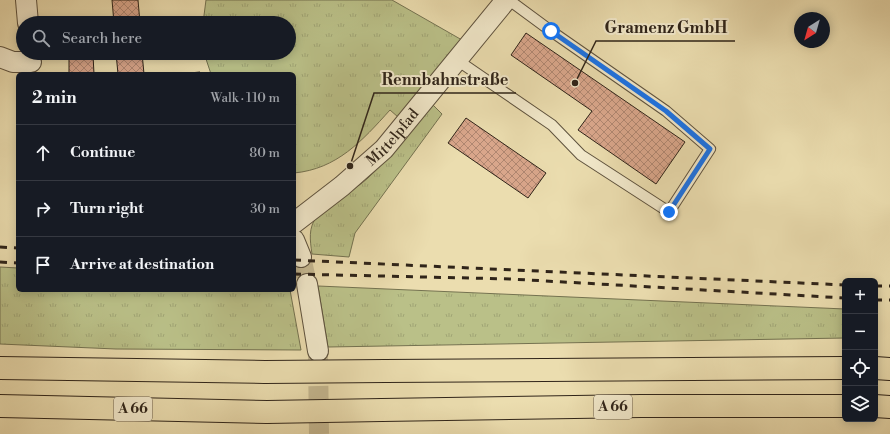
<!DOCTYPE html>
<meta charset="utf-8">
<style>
:root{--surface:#171b24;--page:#242831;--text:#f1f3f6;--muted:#9ea1a6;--line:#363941}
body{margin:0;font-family:"Libre Bodoni",serif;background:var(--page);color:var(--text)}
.controls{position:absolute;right:12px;bottom:12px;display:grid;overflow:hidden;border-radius:6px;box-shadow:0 2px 10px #0003}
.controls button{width:36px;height:36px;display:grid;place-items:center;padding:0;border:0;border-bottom:1px solid var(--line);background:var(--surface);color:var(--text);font:20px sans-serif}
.compass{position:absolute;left:794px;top:12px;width:36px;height:36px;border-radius:50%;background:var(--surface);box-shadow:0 2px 10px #0003;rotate:217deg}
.stop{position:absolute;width:12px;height:12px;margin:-9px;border:3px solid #1a73e8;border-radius:50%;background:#fff}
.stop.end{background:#1a73e8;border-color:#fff;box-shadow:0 1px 4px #0008}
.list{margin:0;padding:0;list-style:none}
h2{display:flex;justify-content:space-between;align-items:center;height:52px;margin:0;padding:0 16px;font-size:17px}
h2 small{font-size:13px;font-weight:400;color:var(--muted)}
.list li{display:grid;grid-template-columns:26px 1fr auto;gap:12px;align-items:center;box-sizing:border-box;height:56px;padding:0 16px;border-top:1px solid var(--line)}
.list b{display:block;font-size:15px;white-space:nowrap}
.list em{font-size:13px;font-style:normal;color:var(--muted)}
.icon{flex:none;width:22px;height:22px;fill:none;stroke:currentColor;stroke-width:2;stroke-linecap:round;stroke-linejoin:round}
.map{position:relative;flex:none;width:890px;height:434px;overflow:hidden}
.search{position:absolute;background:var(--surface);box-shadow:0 2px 10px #0003;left:16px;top:16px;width:280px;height:44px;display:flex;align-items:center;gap:10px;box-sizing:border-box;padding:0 14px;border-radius:22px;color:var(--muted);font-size:15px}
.panel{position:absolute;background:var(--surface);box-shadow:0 2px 10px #0003;left:16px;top:72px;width:280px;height:220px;border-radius:6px}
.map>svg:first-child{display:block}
.grass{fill:url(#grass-tufts);stroke:#747250}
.building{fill:url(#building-cross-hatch);stroke:#2f2419}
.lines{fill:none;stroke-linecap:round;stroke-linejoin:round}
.minor-tunnel{stroke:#c5b891;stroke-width:20;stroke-dasharray:20 10;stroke-linecap:butt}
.service-casing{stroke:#5e523e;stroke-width:12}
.minor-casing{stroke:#5e523e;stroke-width:22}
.motorway-casing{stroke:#2f2419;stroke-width:24}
.service{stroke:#f2e9cb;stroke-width:10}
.minor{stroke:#f2e9cb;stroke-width:20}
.motorway{stroke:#ebddaf;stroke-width:22}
.rail{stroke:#2f2419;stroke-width:3;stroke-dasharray:7 7;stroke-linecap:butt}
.motorway-bridge-casing{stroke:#2f2419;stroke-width:24;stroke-linecap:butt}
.motorway-bridge{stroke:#ebddaf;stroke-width:22}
.route{stroke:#1a73e8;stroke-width:5}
.labels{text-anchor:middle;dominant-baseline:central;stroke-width:4;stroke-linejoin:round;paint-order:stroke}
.shield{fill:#f2e9cb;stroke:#6a5f4e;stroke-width:1}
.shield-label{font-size:14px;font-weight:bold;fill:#2f2419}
.street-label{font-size:15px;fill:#2f2419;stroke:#f2e9cb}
.leader{fill:none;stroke:#2f2419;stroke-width:1.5}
.callout-dot{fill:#2f2419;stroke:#f2e9cb;stroke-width:1.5}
.callout-label{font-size:16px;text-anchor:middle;font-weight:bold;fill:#2f2419;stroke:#f2e9cb;stroke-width:4;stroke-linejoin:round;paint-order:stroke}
</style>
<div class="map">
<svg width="890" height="434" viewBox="0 0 890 434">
<defs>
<pattern id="grass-tufts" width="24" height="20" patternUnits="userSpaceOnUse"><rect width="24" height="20" fill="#bac088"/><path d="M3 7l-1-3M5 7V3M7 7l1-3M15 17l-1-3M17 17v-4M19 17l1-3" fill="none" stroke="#a0a575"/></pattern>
<pattern id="building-cross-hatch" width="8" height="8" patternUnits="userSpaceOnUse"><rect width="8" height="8" fill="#d9a68b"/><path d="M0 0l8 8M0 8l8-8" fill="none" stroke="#b08771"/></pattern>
</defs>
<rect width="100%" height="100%" fill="#ebddaf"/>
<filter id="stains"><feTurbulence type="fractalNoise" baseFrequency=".005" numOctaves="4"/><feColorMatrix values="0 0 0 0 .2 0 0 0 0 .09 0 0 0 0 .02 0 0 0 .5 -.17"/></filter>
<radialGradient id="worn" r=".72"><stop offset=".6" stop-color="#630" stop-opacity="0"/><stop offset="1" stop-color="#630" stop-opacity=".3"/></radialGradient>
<path class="grass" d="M206,0H392L462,40L398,117L390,110C362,141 337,169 294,173V74H211L204,53H289V23H203Z
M431,103L442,114L355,233L349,257L312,254C310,240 308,228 317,216C331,200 353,192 368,178C392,156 411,128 431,103Z
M0,267L18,268V290H290L301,350L116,349L0,344Z
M318,286L845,309V338L328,347Z"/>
<path class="building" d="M112,0H138L140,23H114Z
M526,33L685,142L656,184L578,130L592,111L511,55Z
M116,53H142L144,74H118Z
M93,55L94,74H69V56Z
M200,72V74H179Z
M466,118L546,173L528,198L448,143Z"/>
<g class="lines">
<path class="minor-tunnel" d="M301,257L307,284
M318,356L319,434"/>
<g class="service-casing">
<path id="service" d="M457,60L552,125L581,155L669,212L710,149L666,111L551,31L509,0"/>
</g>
<g class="minor-casing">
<g id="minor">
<path d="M26,0L28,23"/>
<path d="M0,57L13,62H31"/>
<path id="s1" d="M294,223L342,186L384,149L506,0"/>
<path d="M294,240L301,257"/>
<path d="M307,284L318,351"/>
</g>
</g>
<g class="motorway-casing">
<path id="motorway" d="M0,368L265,372
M875,368L890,369
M385,371L845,368
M0,406L267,412
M875,406L890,407
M382,410L641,406H845"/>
</g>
<use href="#service" class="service"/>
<use href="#minor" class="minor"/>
<use href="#motorway" class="motorway"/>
<path class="rail" d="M0,247L18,248
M294,260L845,285
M0,262L18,263
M294,274L511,279L845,298
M875,286H890
M875,300H890"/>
<g class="motorway-bridge-casing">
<path id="motorway-bridge" d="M265,372L385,371
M267,412L382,410"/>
</g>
<use href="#motorway-bridge" class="motorway-bridge"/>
</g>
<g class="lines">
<path class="route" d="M551,31L666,111L710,149L669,212"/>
</g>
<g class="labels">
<g class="shield">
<rect x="594" y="395" width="38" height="24" rx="3"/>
<rect x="114" y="397" width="38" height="24" rx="3"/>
</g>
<g class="shield-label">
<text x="613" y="407">A 66</text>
<text x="133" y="409">A 66</text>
</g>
<g class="street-label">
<text stroke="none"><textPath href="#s1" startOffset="131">Mittelpfad</textPath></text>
</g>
</g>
<path class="leader" d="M575 83L596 41H735M350 166L374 93H516"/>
<g class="callout-dot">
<circle cx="575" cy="83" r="4"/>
<circle cx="350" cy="166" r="4"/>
</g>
<g class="callout-label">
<text x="666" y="33">Gramenz GmbH</text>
<text x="445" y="85">Rennbahnstraße</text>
</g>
<rect width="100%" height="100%" filter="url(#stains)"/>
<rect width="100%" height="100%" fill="url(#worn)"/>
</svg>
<div class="controls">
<button>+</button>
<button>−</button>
<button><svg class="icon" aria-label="locate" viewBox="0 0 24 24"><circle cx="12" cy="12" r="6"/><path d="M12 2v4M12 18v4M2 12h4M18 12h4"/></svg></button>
<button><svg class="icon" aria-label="layers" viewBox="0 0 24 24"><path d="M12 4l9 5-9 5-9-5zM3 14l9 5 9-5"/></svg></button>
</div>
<svg class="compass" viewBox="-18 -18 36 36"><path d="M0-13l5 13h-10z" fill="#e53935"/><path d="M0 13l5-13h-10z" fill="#9ea1a6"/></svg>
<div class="stop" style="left:551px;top:31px"></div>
<div class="stop end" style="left:669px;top:212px"></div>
<div class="search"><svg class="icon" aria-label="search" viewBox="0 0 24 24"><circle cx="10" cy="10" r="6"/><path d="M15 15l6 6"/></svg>Search here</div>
<section class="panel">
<h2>2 min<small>Walk · 110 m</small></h2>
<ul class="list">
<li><svg class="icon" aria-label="ahead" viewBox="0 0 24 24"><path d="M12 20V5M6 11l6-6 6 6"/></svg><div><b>Continue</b></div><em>80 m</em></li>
<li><svg class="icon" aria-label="right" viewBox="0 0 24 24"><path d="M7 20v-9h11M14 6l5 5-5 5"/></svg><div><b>Turn right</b></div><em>30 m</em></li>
<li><svg class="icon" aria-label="arrive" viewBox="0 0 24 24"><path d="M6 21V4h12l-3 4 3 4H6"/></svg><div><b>Arrive at destination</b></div></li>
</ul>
</section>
</div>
